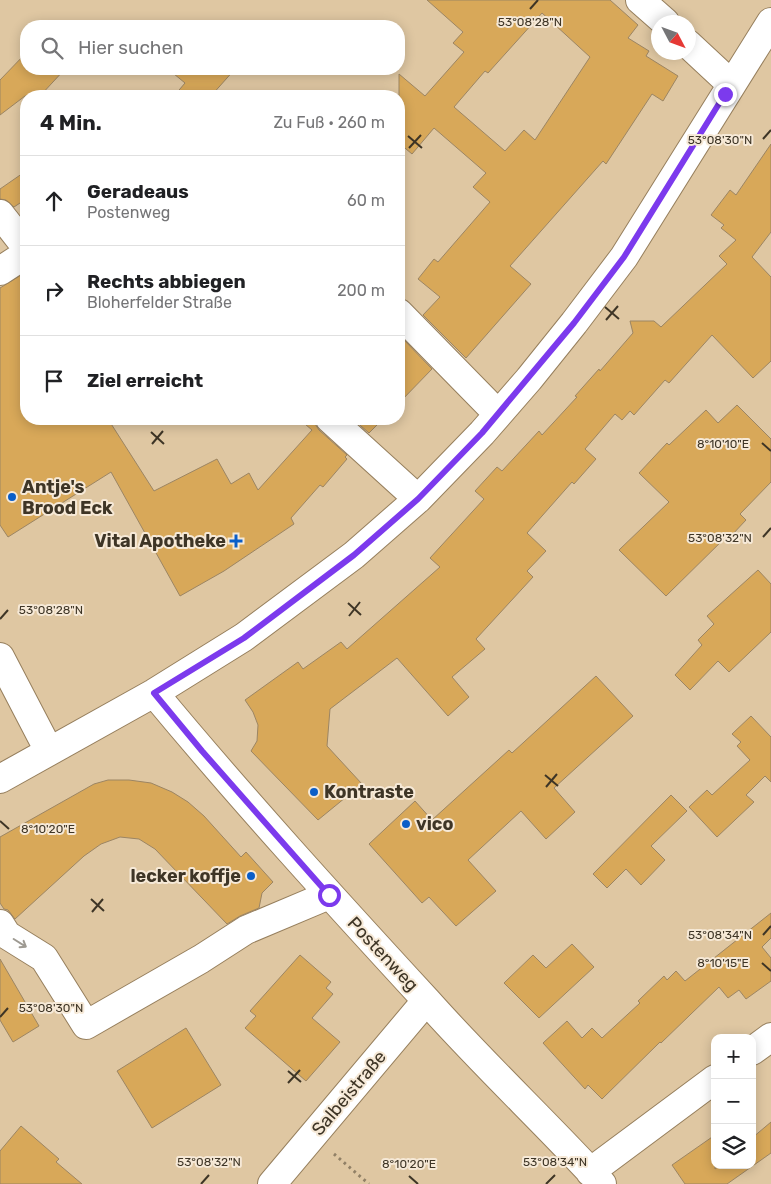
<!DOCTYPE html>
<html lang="de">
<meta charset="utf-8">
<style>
:root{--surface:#fff;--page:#f2f2f2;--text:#202124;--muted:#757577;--line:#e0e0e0}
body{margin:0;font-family:Rubik,sans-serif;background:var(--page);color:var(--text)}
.controls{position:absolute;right:15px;bottom:15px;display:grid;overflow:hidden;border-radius:10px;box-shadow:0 2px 12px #0003}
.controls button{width:45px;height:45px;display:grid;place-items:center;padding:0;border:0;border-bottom:1px solid var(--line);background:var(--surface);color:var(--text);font:25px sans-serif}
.compass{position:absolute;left:651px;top:15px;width:45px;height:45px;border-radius:50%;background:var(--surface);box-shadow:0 2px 12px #0003;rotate:131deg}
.stop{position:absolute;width:15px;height:15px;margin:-11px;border:4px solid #7c3aed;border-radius:50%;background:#fff}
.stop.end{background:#7c3aed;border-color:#fff;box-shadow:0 1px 5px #0008}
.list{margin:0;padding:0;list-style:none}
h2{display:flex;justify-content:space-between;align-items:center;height:65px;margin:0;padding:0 20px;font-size:21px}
h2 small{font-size:16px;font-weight:400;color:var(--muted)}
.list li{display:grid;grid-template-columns:32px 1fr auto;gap:15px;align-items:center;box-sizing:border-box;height:90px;padding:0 20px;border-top:1px solid var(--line)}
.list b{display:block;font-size:19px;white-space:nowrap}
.list p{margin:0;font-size:16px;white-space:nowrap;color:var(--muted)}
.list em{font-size:16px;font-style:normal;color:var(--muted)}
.icon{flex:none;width:28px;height:28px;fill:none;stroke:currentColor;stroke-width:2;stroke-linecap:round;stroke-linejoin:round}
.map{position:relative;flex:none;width:771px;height:1184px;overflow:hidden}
.search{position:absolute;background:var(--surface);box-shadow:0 2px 12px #0003;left:20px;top:20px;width:385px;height:55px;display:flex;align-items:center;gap:12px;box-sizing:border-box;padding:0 18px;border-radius:20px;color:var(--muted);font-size:19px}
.panel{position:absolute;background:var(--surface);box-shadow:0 2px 12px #0003;left:20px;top:90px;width:385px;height:335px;border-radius:20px}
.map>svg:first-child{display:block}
.building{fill:#d8a859;stroke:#9c8563;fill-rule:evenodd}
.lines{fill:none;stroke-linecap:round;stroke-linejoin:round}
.minor-casing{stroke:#967f5d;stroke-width:30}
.path{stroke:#918066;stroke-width:3;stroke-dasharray:2.5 4;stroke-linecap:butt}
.minor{stroke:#fff;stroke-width:28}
.oneway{stroke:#9e9a92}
.route{stroke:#7c3aed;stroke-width:6}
.ticks{fill:none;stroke:#3e3526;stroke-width:2}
.poi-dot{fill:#0a5ec8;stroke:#f6e9d7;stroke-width:2}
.labels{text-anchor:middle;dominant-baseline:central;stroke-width:4;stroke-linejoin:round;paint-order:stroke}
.poi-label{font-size:18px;font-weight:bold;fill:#3e3526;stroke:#f6e9d7;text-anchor:start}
.street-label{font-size:18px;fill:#3e3526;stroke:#f6e9d7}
.ticks-label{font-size:12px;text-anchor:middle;fill:#3e3526;stroke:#f6e9d7;stroke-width:4;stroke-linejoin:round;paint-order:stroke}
</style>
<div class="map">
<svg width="771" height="1184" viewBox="0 0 771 1184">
<rect width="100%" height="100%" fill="#dfc7a2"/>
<path class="building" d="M427,0H610L638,25L628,38L649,51L646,56L678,76L663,101L652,94L606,164L603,161L510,266L531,284L466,358L423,315L440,297L418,279L434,259L438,262L490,202L473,187L486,173L434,128L412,154L399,143V74L425,96L464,52L453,43L463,32ZM542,13L590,57L535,140L524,130L505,151L454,107L485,71L488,73Z
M26,53V69H65L40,96H25L0,115V80Z
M168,69H235L211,96H174L185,83Z
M771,144V232L752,257L771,277V361L753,378L712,335L669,383L665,380L634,415L630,411L622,420L615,414L585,449L596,459L574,484L572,482L527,533L546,551L527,571L533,577L476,639L485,649L452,677L469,697L448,716L397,658L330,709L327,746L362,784L318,820L251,751L257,741L258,725L253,712L245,700L298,662L303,669L341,642L347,649L440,567L430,558L484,499L475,491L497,467L502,471L539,431L542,435L577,397L575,396L599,369L600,371L633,333L630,321H654L661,327L727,264L719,256L736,240L721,228L724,225L711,215L730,190L736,195Z
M26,171V199L14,207L6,200L0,199V189Z
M26,272V419H108L154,491L217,459L231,484L249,473L258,490L312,430L299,419H315V424L319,430L347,455L345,457L347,459L323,487L320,485L291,518L294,524L224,571L180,596L111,472L8,537L0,525V288Z
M403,339L432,369L399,403V344Z
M737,405L771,439V482L740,514L746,520L731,536L729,534L666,596L619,550L669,502L639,473L667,443L669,445L706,410L718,423Z
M353,419H383L369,433Z
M758,570L771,584V632L729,672L718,661L690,690L675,675L702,645L698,640L714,624L707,616Z
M596,676L633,716L554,788L575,812L546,839L521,811L468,860L496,891L456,926L429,897L422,903L369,844L415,801L432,820L509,750L512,753Z
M751,716L771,737V782L765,776L746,795L754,802L717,837L689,807L707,790L712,795L750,760L737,746L741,742L732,734Z
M108,780H129L151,783L172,792L188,802L204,816L241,857L246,852L273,882L262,893L259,908L240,916L227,924L155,849L139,839L120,837L101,844L84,856L15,919L8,910L4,909L0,903V837L94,784Z
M671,795L687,811L651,846L665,860L641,885L626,869L607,888L593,874Z
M771,913V938L762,947L771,958V981L746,999L739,990L728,998L719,987L661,1043L660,1042L602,1099L588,1085L585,1089L543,1043L567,1021L582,1038L592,1028L602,1038L640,1003L638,1001L664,976L667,980L676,971L685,981Z
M572,944L594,967L539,1018L504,983L533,955L546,968Z
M300,955L331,982L326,988L333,994L312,1018L340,1042L306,1081L245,1028L256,1016L250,1011Z
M0,959L39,1026L13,1042L0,1020Z
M186,1028L221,1085L152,1128L117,1071Z
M771,1122V1153L727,1184H685L672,1165L715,1135V1169L720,1165H752V1138Z
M21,1126L59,1159L56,1162L82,1184H0V1151Z"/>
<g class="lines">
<g class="minor-casing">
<path id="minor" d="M640,0L665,22
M688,44L731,84
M0,214L26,247
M0,271L26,254
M399,313L498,414
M330,419L418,499
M0,657L49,751
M154,693C242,799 334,900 427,1001C483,1064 545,1122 602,1184
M0,779L154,693L244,637L354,555L418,499L482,433L529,379L574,323L624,257L771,22
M0,924L7,935L44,958L86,1025L201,959L246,930L329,895
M752,1051L771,1037
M590,1172L715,1079
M272,1184L426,1001"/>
</g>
<path class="path" d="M334,1154L369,1184"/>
<use href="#minor" class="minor"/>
</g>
<defs><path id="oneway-shaft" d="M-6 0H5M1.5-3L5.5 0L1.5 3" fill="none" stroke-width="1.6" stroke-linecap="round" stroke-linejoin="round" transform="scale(1.25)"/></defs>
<use class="oneway" href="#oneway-shaft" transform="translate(20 943) rotate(32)"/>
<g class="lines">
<path class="route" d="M329,895L202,751L154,693L244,638L354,555L418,499L482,433L574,323L624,257L725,94"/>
</g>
<path class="ticks" d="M530,9L538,0M408,136L422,148M763,139L771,130M409,148L421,135M605,307L619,319M606,320L618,306M151,432L164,444M762,443L771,451M152,444L163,431M763,537L771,528M348,603L361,615M349,616L360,602M0,619L8,610M545,775L558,786M546,787L557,774M0,821L9,829M91,899L104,911M92,912L103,899M763,935L771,926M762,963L771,971M0,1017L8,1008M288,1071L301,1082M288,1083L300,1070M409,1176L418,1184M201,1184L209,1175M546,1184L555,1175"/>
<g class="poi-dot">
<circle cx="12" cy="497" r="5"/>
<path d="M233.5 533.5h5v5h5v5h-5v5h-5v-5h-5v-5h5z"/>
<circle cx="314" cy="792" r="5"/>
<circle cx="406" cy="824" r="5"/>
<circle cx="251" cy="876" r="5"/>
</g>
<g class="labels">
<g class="poi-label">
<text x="22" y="487">Antje's<tspan x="22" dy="21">Brood Eck</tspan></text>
<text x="226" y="541" text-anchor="end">Vital Apotheke</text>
<text x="324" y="792">Kontraste</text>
<text x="416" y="824">vico</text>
<text x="241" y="876" text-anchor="end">lecker koffje</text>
</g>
<g class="street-label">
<text transform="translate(383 954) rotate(47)">Postenweg</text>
<text transform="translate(349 1093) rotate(-50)">Salbeistraße</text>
</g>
</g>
<g class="ticks-label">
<text x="530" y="26">53°08'28"N</text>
<text x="720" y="144">53°08'30"N</text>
<text x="723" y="448">8°10'10"E</text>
<text x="720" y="542">53°08'32"N</text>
<text x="51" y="614">53°08'28"N</text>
<text x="48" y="833">8°10'20"E</text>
<text x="720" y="939">53°08'34"N</text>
<text x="723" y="967">8°10'15"E</text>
<text x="51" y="1012">53°08'30"N</text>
<text x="209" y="1166">53°08'32"N</text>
<text x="555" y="1166">53°08'34"N</text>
<text x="409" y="1168">8°10'20"E</text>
</g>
</svg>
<div class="controls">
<button>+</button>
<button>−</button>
<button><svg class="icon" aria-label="layers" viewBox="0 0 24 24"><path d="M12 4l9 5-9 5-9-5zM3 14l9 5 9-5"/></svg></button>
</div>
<svg class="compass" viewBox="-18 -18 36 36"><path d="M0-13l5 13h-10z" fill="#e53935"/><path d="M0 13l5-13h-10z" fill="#757577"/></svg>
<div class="stop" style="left:329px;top:895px"></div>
<div class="stop end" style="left:725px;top:94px"></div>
<div class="search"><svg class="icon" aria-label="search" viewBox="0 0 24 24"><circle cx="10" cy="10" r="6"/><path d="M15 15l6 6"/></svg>Hier suchen</div>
<section class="panel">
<h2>4 Min.<small>Zu Fuß · 260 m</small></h2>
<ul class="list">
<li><svg class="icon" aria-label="ahead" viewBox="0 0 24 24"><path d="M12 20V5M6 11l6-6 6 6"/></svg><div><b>Geradeaus</b><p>Postenweg</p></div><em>60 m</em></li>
<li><svg class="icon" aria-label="right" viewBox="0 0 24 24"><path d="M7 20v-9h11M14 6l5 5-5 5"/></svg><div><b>Rechts abbiegen</b><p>Bloherfelder Straße</p></div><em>200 m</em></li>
<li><svg class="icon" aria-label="arrive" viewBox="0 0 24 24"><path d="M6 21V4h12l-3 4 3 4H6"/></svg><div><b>Ziel erreicht</b></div></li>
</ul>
</section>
</div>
